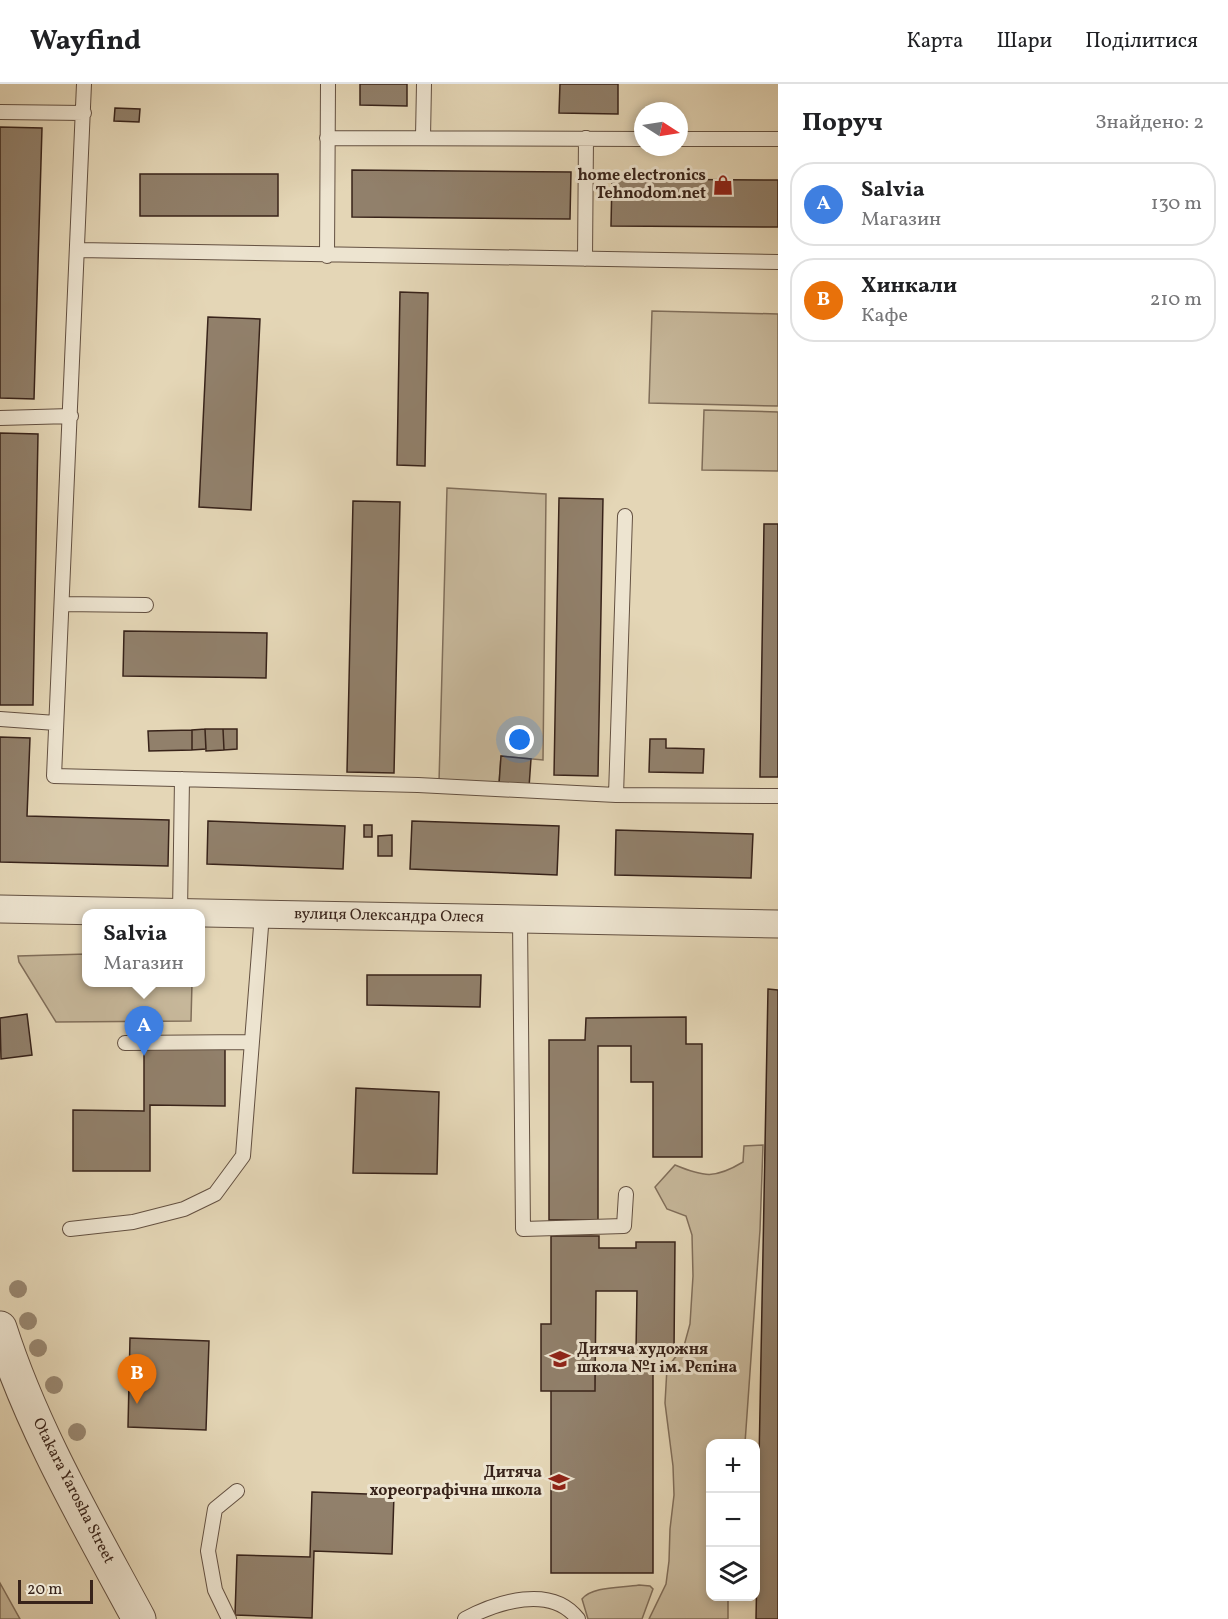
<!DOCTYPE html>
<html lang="uk">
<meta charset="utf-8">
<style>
:root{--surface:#fff;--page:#f6f6f6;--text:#202124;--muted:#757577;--line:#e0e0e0;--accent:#8f2418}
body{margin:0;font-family:Vollkorn,serif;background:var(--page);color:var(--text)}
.controls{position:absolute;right:18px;bottom:18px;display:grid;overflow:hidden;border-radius:12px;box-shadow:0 3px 9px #0003}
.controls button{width:54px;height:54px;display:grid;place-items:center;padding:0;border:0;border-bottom:2px solid var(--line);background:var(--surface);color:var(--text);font:30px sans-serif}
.compass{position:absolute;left:634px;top:18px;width:54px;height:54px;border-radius:50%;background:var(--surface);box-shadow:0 3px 9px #0003;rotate:102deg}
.scale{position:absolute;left:18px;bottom:15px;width:75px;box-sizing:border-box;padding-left:6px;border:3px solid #38231a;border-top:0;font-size:16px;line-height:21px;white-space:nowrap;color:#38231a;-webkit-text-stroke:4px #ede4d0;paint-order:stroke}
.you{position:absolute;left:520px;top:656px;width:21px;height:21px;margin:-15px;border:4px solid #fff;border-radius:50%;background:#1a73e8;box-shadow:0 0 0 9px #1a73e833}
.badge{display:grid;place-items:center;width:39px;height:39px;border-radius:50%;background:var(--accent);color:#fff;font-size:20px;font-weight:700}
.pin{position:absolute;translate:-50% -50px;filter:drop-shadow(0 2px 3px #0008)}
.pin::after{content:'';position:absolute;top:32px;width:21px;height:18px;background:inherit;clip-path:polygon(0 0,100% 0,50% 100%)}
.popup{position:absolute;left:82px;top:825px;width:123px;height:78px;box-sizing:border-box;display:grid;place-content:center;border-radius:12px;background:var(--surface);filter:drop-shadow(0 2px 4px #0005);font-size:20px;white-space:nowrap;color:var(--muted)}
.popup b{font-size:22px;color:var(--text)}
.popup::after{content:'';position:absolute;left:50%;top:100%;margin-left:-12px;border:12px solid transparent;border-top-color:var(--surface)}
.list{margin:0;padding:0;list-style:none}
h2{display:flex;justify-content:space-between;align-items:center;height:78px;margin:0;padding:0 24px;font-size:26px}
h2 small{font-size:20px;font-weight:400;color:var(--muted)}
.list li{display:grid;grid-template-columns:39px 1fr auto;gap:18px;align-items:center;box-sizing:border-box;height:84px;margin:0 12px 12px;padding:0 12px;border:2px solid var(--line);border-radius:24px}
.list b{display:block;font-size:22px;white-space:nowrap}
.list p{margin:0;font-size:20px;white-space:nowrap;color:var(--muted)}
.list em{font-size:20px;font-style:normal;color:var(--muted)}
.icon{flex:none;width:33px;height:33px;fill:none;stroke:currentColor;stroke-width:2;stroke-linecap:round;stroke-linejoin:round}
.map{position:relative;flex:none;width:778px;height:1535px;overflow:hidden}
header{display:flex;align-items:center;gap:36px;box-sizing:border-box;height:84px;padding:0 30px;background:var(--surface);border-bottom:2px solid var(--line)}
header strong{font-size:28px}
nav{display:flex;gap:33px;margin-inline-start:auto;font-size:21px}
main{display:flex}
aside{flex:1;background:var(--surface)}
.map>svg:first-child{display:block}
.green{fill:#c7b89b;stroke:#806e5a;stroke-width:1.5}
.building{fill:#91806b;stroke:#38231a;stroke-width:1.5}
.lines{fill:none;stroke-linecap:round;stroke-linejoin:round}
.service-casing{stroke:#635041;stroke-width:16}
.minor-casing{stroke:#635041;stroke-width:29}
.tertiary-casing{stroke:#635041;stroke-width:35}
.service{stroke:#ede4d0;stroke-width:14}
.minor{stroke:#ede4d0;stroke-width:27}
.tertiary{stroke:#ede4d0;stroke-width:33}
.tree{fill:#998872}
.labels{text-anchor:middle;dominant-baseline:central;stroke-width:6;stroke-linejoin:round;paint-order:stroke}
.poi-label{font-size:16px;font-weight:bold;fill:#38231a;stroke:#ede4d0;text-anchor:end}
.street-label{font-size:16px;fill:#38231a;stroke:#ede4d0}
</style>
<header>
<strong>Wayfind</strong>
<nav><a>Карта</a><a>Шари</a><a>Поділитися</a></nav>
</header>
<main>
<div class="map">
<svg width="778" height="1535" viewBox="0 0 778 1535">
<rect width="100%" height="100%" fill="#e4d6b6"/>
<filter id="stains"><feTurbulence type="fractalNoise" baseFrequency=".00333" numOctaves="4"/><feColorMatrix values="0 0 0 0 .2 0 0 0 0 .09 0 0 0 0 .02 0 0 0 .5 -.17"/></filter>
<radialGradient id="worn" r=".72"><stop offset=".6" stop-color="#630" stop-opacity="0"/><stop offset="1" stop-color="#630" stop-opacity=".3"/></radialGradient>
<path class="green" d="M652,227L778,230V322L649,319Z
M704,326L778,328V387L702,386Z
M447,404L546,410L543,676L501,672L499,700L439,698Z
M87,870V898L192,899L191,937L56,938L19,878L18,872Z
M763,1061L760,1146L745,1359L710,1360V1512L728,1513V1535H649L666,1500L669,1477L670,1445L674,1411L673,1382L665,1319L667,1284L684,1262L690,1240L693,1192L692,1151L686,1132L667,1125L655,1103L675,1081C704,1093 715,1095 743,1078L744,1062Z
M0,1499L20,1535H0Z
M639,1501L650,1502L653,1505L642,1535H588L582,1515C592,1502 622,1504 639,1501Z"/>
<path class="building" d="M360,0H407V22L360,21Z
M560,0H618V30L559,29Z
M115,24L140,25L139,38L114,37Z
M0,43L42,44L34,315L0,314Z
M352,86L571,88L570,135L352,133Z
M140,90H278V132H140Z
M612,95L778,96V143L611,142Z
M400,208L428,209L425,382L397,381Z
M208,233L260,235L251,426L199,423Z
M0,349L38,350L33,621H0Z
M559,414L603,415L598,692L554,691Z
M353,417L400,418L394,689L347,688Z
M764,440H778V693H760Z
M124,547L267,549L266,594L123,592Z
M205,645H223L224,666L206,667Z
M205,645L206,665L192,666V646Z
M223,645H237V665L224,666Z
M192,646V666L149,667L148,647Z
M0,653L30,654L27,732L169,736L168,782L0,778Z
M650,655H666V664L704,665L703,689L649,688Z
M501,672L531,675L529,703L499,700Z
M208,737L345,742L343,785L207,780Z
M412,737L559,742L557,791L410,785Z
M364,741H372V753H364Z
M616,746L753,750L751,794L615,791Z
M392,751V772H378V752Z
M367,891H481L480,923L367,921Z
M768,905L778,906V1535H756Z
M27,930L32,971L1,975L0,934Z
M686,933V960H702V1073H653V998H631V962H598V1136H549V956H585L586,934Z
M144,960L225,961V1022L150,1021V1087H73V1026L144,1027Z
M356,1004L439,1008L437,1090L353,1089Z
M551,1152H599V1164H636V1158H675L674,1267H636L637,1207H596L595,1307H541V1240H551Z
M130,1254L209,1257L206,1346L128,1343Z
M595,1285H653V1489H551V1307H595Z
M312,1408L394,1411L392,1470L314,1467L312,1534L235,1531L237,1471L310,1473Z"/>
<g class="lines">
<g class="service-casing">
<path id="service" d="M84,0L54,692L418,701L616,711L778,712
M0,28L84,29
M423,53L424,0
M327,54L643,55
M679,55H778
M78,166L778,178
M327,172L328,0
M585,175L586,54
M0,334L71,332
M62,520L146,521
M0,635L56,639
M616,711L625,432
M180,828L182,695
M520,835L523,1145L624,1142L626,1110
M125,959L252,958
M70,1145L133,1138L184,1125L215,1110L243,1072L262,830
M229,1535L215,1506L208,1467L215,1425L237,1407
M465,1535C497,1518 551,1500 578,1535"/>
</g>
<g class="minor-casing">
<path id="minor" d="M0,825L778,840"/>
</g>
<g class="tertiary-casing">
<path id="tertiary" d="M0,1244C33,1347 88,1440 139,1535"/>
</g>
<use href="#service" class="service"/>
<use href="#minor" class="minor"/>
<use href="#tertiary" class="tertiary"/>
</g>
<g class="tree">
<circle cx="18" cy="1205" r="9"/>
<circle cx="28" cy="1237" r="9"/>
<circle cx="38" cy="1264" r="9"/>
<circle cx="54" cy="1301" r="9"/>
<circle cx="77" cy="1348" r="9"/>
</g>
<defs>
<g id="shop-bare" transform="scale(1.62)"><path d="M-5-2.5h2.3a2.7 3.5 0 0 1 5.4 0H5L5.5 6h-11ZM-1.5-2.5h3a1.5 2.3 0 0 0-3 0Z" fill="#8f2418" stroke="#ede4d0" stroke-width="2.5" paint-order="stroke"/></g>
<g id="school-bare" transform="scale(1.62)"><path d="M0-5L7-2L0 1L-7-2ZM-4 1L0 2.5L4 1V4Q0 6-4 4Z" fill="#8f2418" stroke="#ede4d0" stroke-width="2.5" paint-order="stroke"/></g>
</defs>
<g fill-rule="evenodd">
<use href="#shop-bare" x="723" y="101"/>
<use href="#school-bare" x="560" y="1275"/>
<use href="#school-bare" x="559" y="1398"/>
</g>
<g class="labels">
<g class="poi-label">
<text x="706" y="92">home electronics<tspan x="706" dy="18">Tehnodom.net</tspan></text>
<text x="577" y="1266" text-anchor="start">Дитяча художня<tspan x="577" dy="18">школа №1 ім. Рєпіна</tspan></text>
<text x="542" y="1389">Дитяча<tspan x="542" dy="18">хореографічна школа</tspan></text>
</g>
<g class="street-label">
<text transform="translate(389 832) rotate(1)">вулиця Олександра Олеся</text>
<text transform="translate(73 1407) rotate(63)">Otakara Yarosha Street</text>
</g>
</g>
<rect width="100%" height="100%" filter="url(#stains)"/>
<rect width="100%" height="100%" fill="url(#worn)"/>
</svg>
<div class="controls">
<button>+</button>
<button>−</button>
<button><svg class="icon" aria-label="layers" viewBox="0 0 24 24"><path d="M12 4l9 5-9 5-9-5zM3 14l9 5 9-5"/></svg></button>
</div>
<svg class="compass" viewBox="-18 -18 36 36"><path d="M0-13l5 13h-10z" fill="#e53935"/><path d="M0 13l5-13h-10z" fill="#757577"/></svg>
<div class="scale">20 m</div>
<div class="you"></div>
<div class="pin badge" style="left:144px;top:972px;background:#3f7fe0">A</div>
<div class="popup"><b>Salvia</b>Магазин</div>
<div class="pin badge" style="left:137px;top:1320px;background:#e8710a">B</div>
</div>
<aside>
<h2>Поруч<small>Знайдено: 2</small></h2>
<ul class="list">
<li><span class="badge" style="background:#3f7fe0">A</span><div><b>Salvia</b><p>Магазин</p></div><em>130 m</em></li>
<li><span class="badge" style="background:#e8710a">B</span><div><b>Хинкали</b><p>Кафе</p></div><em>210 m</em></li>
</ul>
</aside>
</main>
